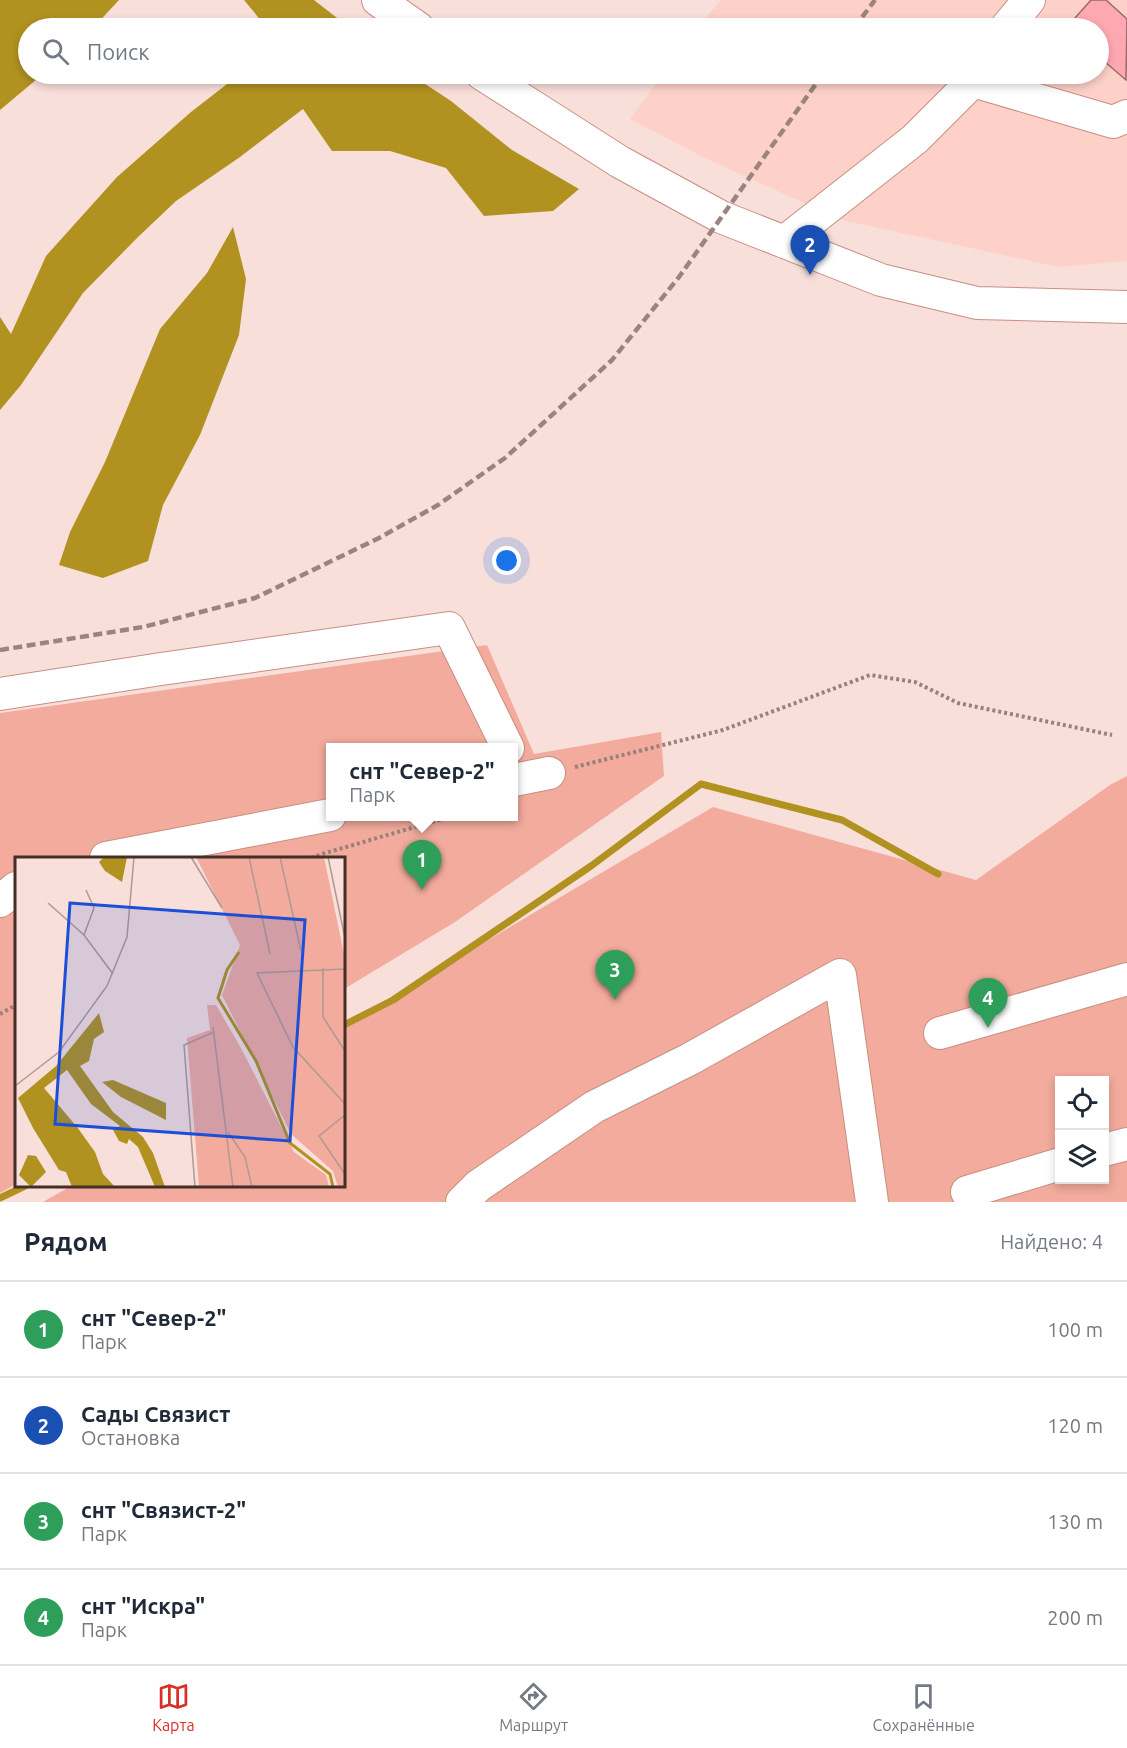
<!DOCTYPE html>
<html lang="ru">
<meta charset="utf-8">
<style>
:root{--surface:#fff;--page:#f6f6f7;--text:#1f2937;--muted:#747a83;--line:#e0e1e3;--accent:#d93025}
body{margin:0;font-family:Ubuntu,sans-serif;background:var(--page);color:var(--text)}
.controls{position:absolute;right:18px;bottom:18px;display:grid;overflow:hidden;border-radius:0px;box-shadow:0 3px 9px #0003}
.controls button{width:54px;height:54px;display:grid;place-items:center;padding:0;border:0;border-bottom:2px solid var(--line);background:var(--surface);color:var(--text);font:30px sans-serif}
.you{position:absolute;left:507px;top:561px;width:21px;height:21px;margin:-15px;border:4px solid #fff;border-radius:50%;background:#1a73e8;box-shadow:0 0 0 9px #1a73e833}
.badge{display:grid;place-items:center;width:39px;height:39px;border-radius:50%;background:var(--accent);color:#fff;font-size:20px;font-weight:700}
.pin{position:absolute;translate:-50% -50px;filter:drop-shadow(0 2px 3px #0008)}
.pin::after{content:'';position:absolute;top:32px;width:21px;height:18px;background:inherit;clip-path:polygon(0 0,100% 0,50% 100%)}
.popup{position:absolute;left:326px;top:743px;width:192px;height:78px;box-sizing:border-box;display:grid;place-content:center;border-radius:0px;background:var(--surface);filter:drop-shadow(0 2px 4px #0005);font-size:20px;white-space:nowrap;color:var(--muted)}
.popup b{font-size:22px;color:var(--text)}
.popup::after{content:'';position:absolute;left:50%;top:100%;margin-left:-12px;border:12px solid transparent;border-top-color:var(--surface)}
.list{margin:0;padding:0;list-style:none}
h2{display:flex;justify-content:space-between;align-items:center;height:78px;margin:0;padding:0 24px;font-size:26px}
h2 small{font-size:20px;font-weight:400;color:var(--muted)}
.list li{display:grid;grid-template-columns:39px 1fr auto;gap:18px;align-items:center;box-sizing:border-box;height:96px;padding:0 24px;border-top:2px solid var(--line)}
.list b{display:block;font-size:22px;white-space:nowrap}
.list p{margin:0;font-size:20px;white-space:nowrap;color:var(--muted)}
.list em{font-size:20px;font-style:normal;color:var(--muted)}
.icon{flex:none;width:33px;height:33px;fill:none;stroke:currentColor;stroke-width:2;stroke-linecap:round;stroke-linejoin:round}
.map{position:relative;flex:none;width:1127px;height:1202px;overflow:hidden}
.search{position:absolute;background:var(--surface);box-shadow:0 3px 9px #0003;left:18px;right:18px;top:18px;height:66px;display:flex;align-items:center;gap:15px;box-sizing:border-box;padding:0 21px;border-radius:33px;color:var(--muted);font-size:22px}
.sheet{height:462px;background:var(--surface)}
nav{display:flex;justify-content:space-around;align-items:center;box-sizing:border-box;height:84px;border-top:2px solid var(--line);background:var(--surface);font-size:16px;color:var(--muted)}
nav a{display:grid;justify-items:center;gap:3px}
nav .on{color:var(--accent)}
.map>svg:first-child{display:block}
.built{fill:#fdd1c8}
.green{fill:#f2ab9c;fill-rule:evenodd}
.water{fill:#b19120}
.lines{fill:none;stroke-linecap:round;stroke-linejoin:round}
.stream{stroke:#b19120;stroke-width:7}
.building{fill:#fea8b2;stroke:#9f666c;stroke-width:1.5}
.minor-casing{stroke:#c88e82;stroke-width:34}
.path{stroke:#99807b;stroke-width:4;stroke-dasharray:3 3;stroke-linecap:butt}
.minor{stroke:#fff;stroke-width:32}
.rail{stroke:#9c837e;stroke-width:4.5;stroke-dasharray:9 4.5;stroke-linecap:butt}
.inset-river{fill:none;stroke:#b19120;stroke-width:3}
.inset-road{fill:none;stroke:#b19893;stroke-width:1.5}
.view{fill:#1d4ed8;fill-opacity:0.15;stroke:#1d4ed8;stroke-width:3}
.inset-edge{fill:none;stroke:#452d28;stroke-width:3}
</style>
<div class="map">
<svg width="1127" height="1202" viewBox="0 0 1127 1202">
<rect width="100%" height="100%" fill="#f9dfda"/>
<path class="built" d="M721,0H1127V261L1058,267L842,220L709,160L630,119L663,74H1098V28H697Z"/>
<path class="green" d="M487,645L534,754L661,732L664,776L455,922L344,989V858H16V1184L0,1193V713ZM330,748H514V816H330Z
M1127,776V1202H43L71,1186H344V1025L713,807L976,880L1110,785ZM1060,1080H1104V1180H1060Z"/>
<path class="water" d="M0,0H119L93,28H28V74H43L0,110Z
M244,0H314L350,28H267Z
M240,74H410L451,101L512,150L579,189L553,211L484,216L446,168L390,151H332L303,109L240,157L176,201L137,238L83,293L21,385L0,410V317L11,334L46,256L117,177L191,112Z
M233,227L246,279L239,335L200,435L163,505L148,561L103,578L59,565L70,532L105,462L160,329L207,273Z"/>
<g class="lines">
<path class="stream" d="M344,1025L393,1000L591,866L701,784L842,820L938,874
M0,1198L25,1186"/>
</g>
<path class="building" d="M1091,0H1106L1127,19L1126,80L1098,56V28H1069L1067,27Z"/>
<g class="lines">
<g class="minor-casing">
<path id="minor" d="M378,0L418,28
M1006,28L1029,0
M482,74L620,162L721,217L881,280L977,303L1127,307
M973,81L1113,122L1127,116
M784,242L915,139L973,81L978,74
M0,694L161,669L449,628L508,748
M514,780L549,773
M106,858L330,815
M0,901L16,888
M940,1033L1127,979
M1104,1150L1127,1144
M967,1192L1060,1164
M462,1202L478,1186L594,1107L690,1059L840,975L872,1202"/>
</g>
<path class="path" d="M575,767L723,730L870,675L915,682L958,703L1112,735
M311,858L322,854L453,816
M0,1014L16,1005"/>
<use href="#minor" class="minor"/>
<path class="rail" d="M854,28L875,0
M0,650L143,627L255,598L379,538L438,505L505,458L612,360L679,277L823,74"/>
</g>
<g transform="translate(15 857)">
<rect width="330" height="330" fill="#f9dfda"/>
<path d="M181,0H309L330,102V330H323L318,314L276,277L207,138L225,88ZM192,148H201L226,191L279,295L311,318L314,330H184L172,181L195,173Z" fill="#f2ab9c"/>
<path d="M89,0H112L107,25L90,14L84,5ZM84,156L89,175L79,182L74,204L65,209L98,255L128,280L138,296L150,330H140L123,290L114,282L112,287L104,284L98,273L105,269L76,247L52,213L29,231L62,270L80,295L88,317L100,330H57L51,315L44,313L18,271L3,241L41,209ZM98,223L151,246V263L106,240L87,225ZM13,298L21,299L31,315L16,330L4,318Z" fill="#b19120"/>
<path class="inset-river" d="M224,95L212,113L203,141L241,204L275,286L315,317L318,330"/>
<path class="inset-road" d="M176,0L207,51M234,0L255,97M265,0L286,94M313,0L330,81M33,46L69,78L98,117M69,78L79,51L71,33M308,111V160L330,194M330,112L242,116L278,190L330,247M198,170L218,330M0,229L44,195L92,129L112,80L119,0M330,258L304,279L330,317M213,275L230,300L237,330M180,330L169,188L199,175"/>
<path class="view" d="M55,46L290,63L275,284L40,267Z"/>
<rect width="330" height="330" class="inset-edge"/>
</g>
</svg>
<div class="controls">
<button><svg class="icon" aria-label="locate" viewBox="0 0 24 24"><circle cx="12" cy="12" r="6"/><path d="M12 2v4M12 18v4M2 12h4M18 12h4"/></svg></button>
<button><svg class="icon" aria-label="layers" viewBox="0 0 24 24"><path d="M12 4l9 5-9 5-9-5zM3 14l9 5 9-5"/></svg></button>
</div>
<div class="you"></div>
<div class="pin badge" style="left:422px;top:890px;background:#2e9e5b">1</div>
<div class="popup"><b>снт &quot;Север-2&quot;</b>Парк</div>
<div class="pin badge" style="left:810px;top:275px;background:#1a4fb4">2</div>
<div class="pin badge" style="left:615px;top:1000px;background:#2e9e5b">3</div>
<div class="pin badge" style="left:988px;top:1028px;background:#2e9e5b">4</div>
<div class="search"><svg class="icon" aria-label="search" viewBox="0 0 24 24"><circle cx="10" cy="10" r="6"/><path d="M15 15l6 6"/></svg>Поиск</div>
</div>
<section class="sheet">
<h2>Рядом<small>Найдено: 4</small></h2>
<ul class="list">
<li><span class="badge" style="background:#2e9e5b">1</span><div><b>снт &quot;Север-2&quot;</b><p>Парк</p></div><em>100 m</em></li>
<li><span class="badge" style="background:#1a4fb4">2</span><div><b>Сады Связист</b><p>Остановка</p></div><em>120 m</em></li>
<li><span class="badge" style="background:#2e9e5b">3</span><div><b>снт &quot;Связист-2&quot;</b><p>Парк</p></div><em>130 m</em></li>
<li><span class="badge" style="background:#2e9e5b">4</span><div><b>снт &quot;Искра&quot;</b><p>Парк</p></div><em>200 m</em></li>
</ul>
</section>
<nav>
<a class="on"><svg class="icon" aria-label="map" viewBox="0 0 24 24"><path d="M3 6l6-2 6 2 6-2v14l-6 2-6-2-6 2zM9 4v14M15 6v14"/></svg>Карта</a>
<a><svg class="icon" aria-label="directions" viewBox="0 0 24 24"><path d="M12 3l9 9-9 9-9-9zM9 14v-3h6M13 9l2 2-2 2"/></svg>Маршрут</a>
<a><svg class="icon" aria-label="saved" viewBox="0 0 24 24"><path d="M7 4h10v16l-5-4-5 4z"/></svg>Сохранённые</a>
</nav>
